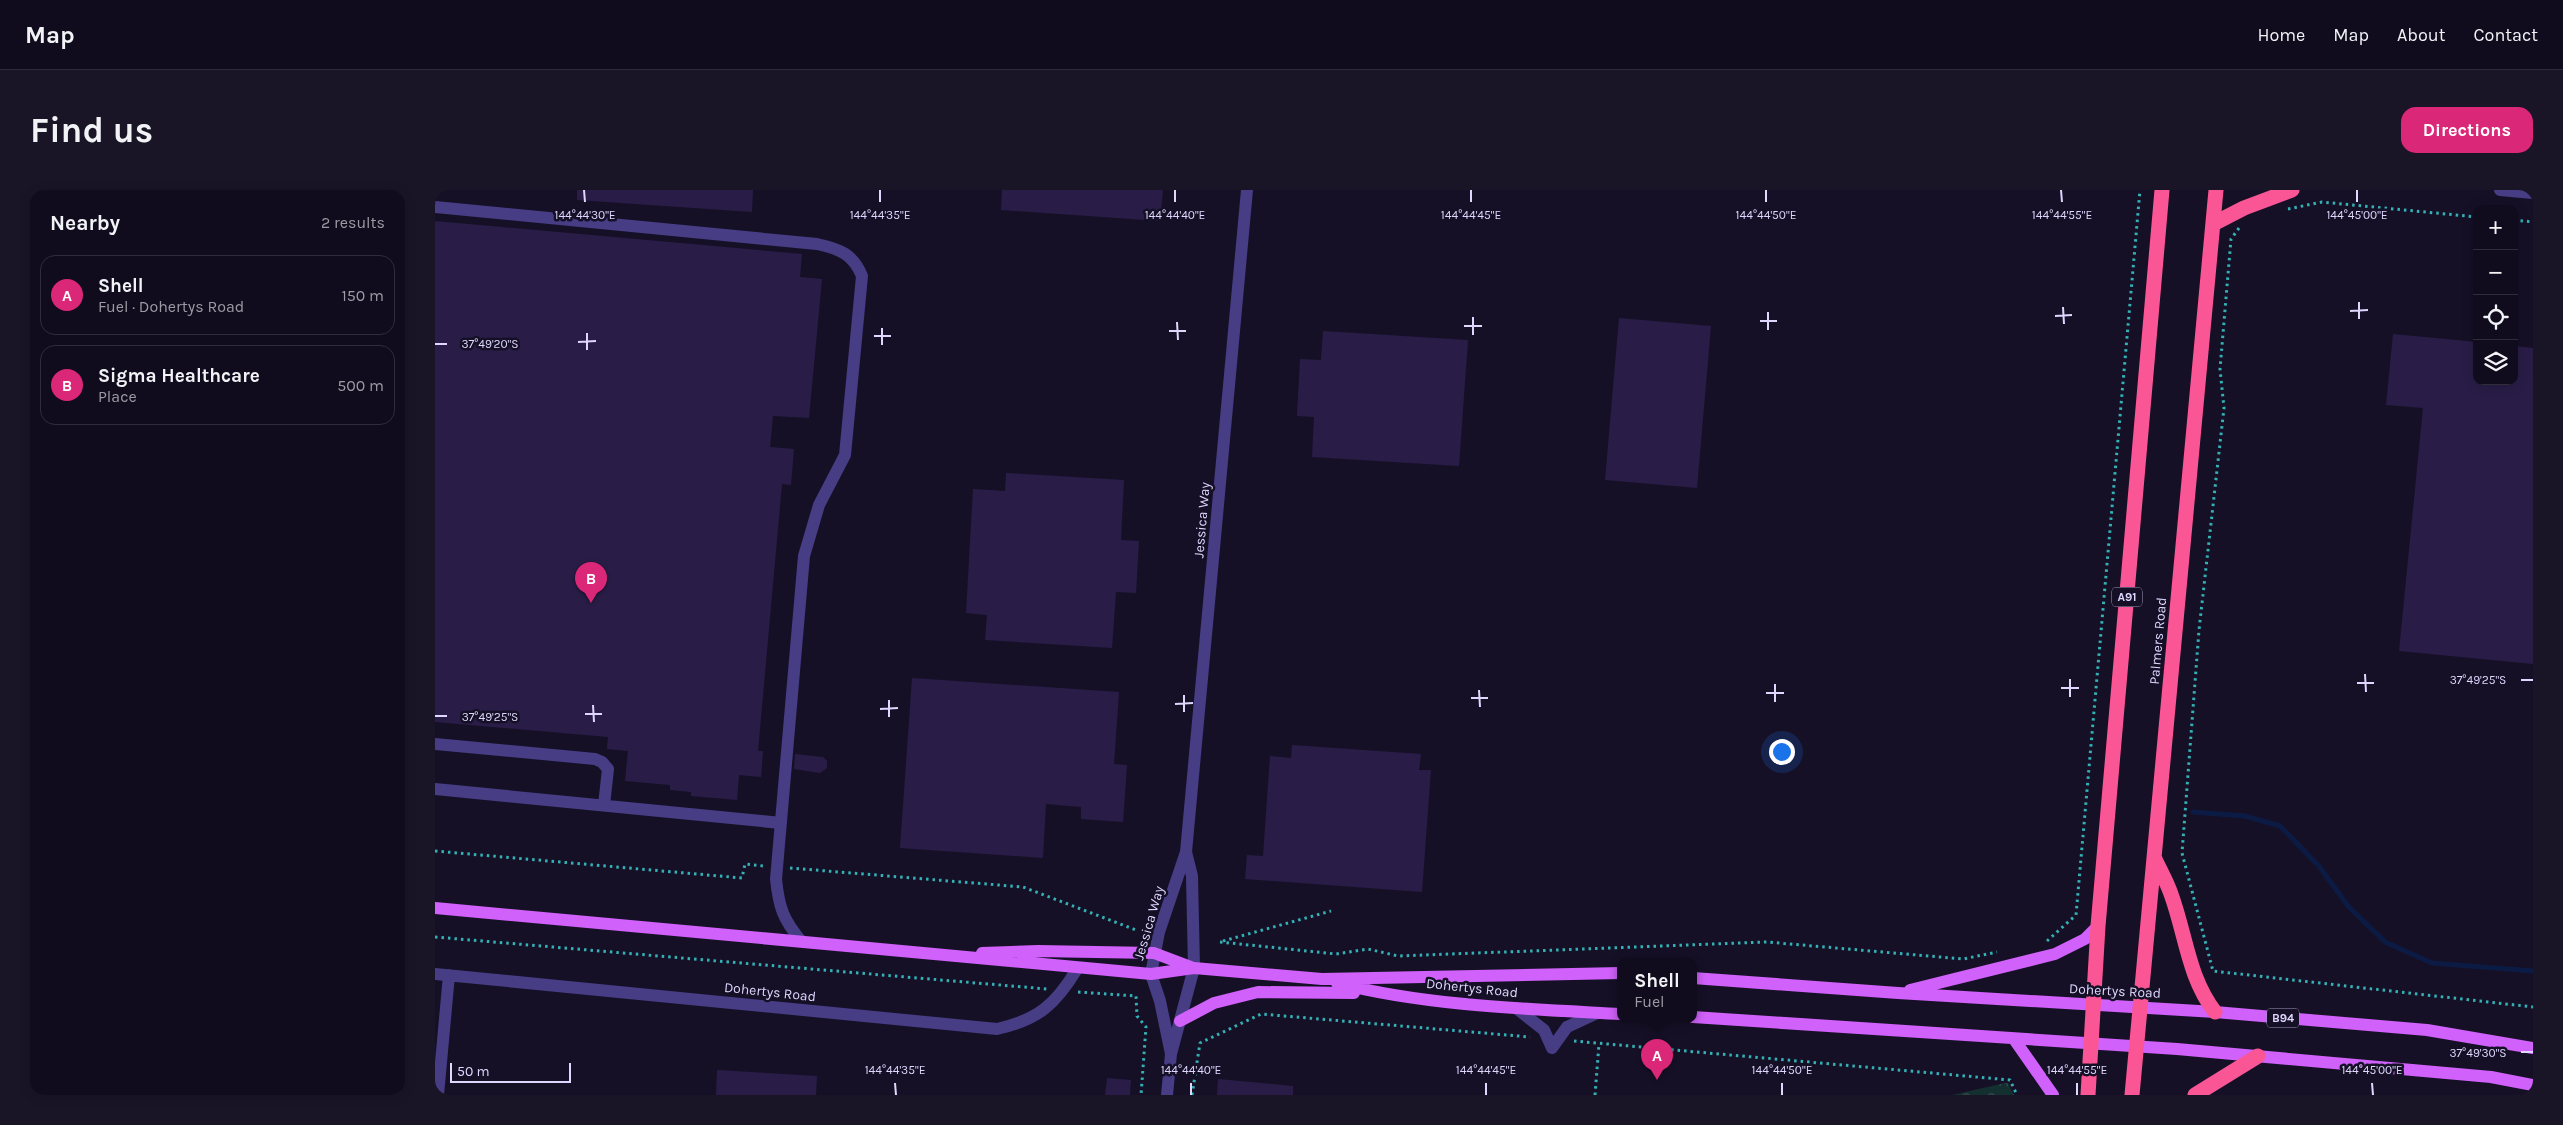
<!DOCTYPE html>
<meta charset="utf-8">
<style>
:root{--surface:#100c1d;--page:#191526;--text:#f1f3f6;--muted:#9c9ba4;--line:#302c3b;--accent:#db2777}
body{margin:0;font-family:Karla,sans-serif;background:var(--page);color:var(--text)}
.controls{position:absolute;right:15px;top:15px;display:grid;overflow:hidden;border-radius:10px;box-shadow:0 2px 12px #0003}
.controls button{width:45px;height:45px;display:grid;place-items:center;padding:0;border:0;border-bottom:1px solid var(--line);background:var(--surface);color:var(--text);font:25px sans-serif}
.scale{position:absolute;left:15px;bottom:12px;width:121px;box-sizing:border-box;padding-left:5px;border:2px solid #dfd7fe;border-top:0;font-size:14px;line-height:18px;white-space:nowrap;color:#dfd7fe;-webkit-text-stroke:4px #161027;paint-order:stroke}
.you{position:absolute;left:1346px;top:561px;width:18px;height:18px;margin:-12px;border:4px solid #fff;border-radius:50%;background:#1a73e8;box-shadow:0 0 0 8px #1a73e833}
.badge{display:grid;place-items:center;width:32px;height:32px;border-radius:50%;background:var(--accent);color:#fff;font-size:16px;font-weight:700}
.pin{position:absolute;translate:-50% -41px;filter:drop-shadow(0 1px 2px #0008)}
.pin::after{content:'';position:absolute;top:26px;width:18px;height:15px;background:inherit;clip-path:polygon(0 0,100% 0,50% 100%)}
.popup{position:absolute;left:1182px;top:768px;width:80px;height:65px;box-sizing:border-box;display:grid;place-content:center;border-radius:10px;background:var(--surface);filter:drop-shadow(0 1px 4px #0005);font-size:16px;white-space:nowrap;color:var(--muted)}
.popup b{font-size:19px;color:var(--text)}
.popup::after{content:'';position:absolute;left:50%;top:100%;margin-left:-10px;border:10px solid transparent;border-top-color:var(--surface)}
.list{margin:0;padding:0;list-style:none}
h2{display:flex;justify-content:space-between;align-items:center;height:65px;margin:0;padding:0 20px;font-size:21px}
h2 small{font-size:16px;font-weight:400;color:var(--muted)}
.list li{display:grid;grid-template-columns:32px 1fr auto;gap:15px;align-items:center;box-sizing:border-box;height:80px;margin:0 10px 10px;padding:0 10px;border:1px solid var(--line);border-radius:15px}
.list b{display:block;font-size:19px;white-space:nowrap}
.list p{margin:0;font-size:16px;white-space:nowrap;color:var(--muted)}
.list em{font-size:16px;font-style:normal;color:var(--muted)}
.icon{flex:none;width:28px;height:28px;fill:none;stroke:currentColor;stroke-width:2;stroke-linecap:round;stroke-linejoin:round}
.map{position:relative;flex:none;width:2098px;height:905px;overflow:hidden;border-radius:15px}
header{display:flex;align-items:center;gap:30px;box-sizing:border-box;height:70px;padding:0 25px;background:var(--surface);border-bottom:1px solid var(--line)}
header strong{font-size:24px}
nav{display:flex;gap:28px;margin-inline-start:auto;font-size:18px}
.intro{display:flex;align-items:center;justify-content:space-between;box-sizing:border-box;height:120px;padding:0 30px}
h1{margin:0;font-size:35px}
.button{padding:12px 22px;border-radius:15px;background:var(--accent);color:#fff;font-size:18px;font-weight:700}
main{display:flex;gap:30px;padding:0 30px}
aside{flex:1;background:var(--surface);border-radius:15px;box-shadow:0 2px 12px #0003}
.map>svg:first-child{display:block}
.park{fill:url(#park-crowns)}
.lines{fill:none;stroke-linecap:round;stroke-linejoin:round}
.stream{stroke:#0c1b44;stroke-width:5}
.building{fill:#291d47}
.path{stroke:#33b1b5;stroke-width:3;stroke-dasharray:2.5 4;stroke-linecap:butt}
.minor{stroke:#463d84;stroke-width:12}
.major{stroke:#d061fa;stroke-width:12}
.highway{stroke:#fa5695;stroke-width:15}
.ticks{fill:none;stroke:#dfd7fe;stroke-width:2}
.labels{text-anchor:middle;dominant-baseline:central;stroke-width:5;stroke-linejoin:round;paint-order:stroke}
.shield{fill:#161027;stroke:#a39bbe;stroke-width:1}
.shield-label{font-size:12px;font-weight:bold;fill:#dfd7fe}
.street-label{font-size:14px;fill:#dfd7fe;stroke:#161027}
.ticks-label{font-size:12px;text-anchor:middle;fill:#dfd7fe;stroke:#161027;stroke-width:5;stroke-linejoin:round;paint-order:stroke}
</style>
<header>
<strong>Map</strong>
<nav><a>Home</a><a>Map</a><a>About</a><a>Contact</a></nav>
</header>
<div class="intro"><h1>Find us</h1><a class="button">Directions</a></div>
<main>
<aside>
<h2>Nearby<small>2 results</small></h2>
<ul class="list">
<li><span class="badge">A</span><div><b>Shell</b><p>Fuel · Dohertys Road</p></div><em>150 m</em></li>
<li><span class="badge">B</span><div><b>Sigma Healthcare</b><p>Place</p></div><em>500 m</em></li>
</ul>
</aside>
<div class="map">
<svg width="2098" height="905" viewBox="0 0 2098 905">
<defs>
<pattern id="park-crowns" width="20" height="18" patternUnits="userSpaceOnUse" patternTransform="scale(1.25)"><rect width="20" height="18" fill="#132f30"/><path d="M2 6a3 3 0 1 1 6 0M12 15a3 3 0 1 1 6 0" fill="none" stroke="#354c4f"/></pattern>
</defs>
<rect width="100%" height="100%" fill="#161027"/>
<path class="park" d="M1570,893H1573L1579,905H1517Z"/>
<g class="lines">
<path class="stream" d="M1758,622L1810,626L1845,636L1883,675L1914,717L1950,752L1997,773L2098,781"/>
</g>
<path class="building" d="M142,0H318L317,22L142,10Z
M567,0H728L725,31L566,20Z
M0,31L367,64L365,87L387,89L374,228L338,226L335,257L359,259L356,295L347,294L323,561H328L326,587L304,585L302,610L256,606V602L235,600V595L190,591L193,561L172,559L173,547L0,532Z
M1184,128L1276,136L1262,298L1170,290Z
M888,141L1033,150L1024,276L877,267L879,227L862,226L865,169L886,170Z
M1958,144L2042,152V191H2079V156L2098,158V474L1964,461L1988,218L1951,215Z
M571,283L689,290L686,350L704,351L701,403L681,402L677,458L550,450L552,425L531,423L538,299L570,301Z
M477,488L684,502L679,574L692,575L688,632L646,629V617L611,614L608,668L465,658Z
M857,555L986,564L984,580H996L987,702L810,689L812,665L828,666L835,566L856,568Z
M360,564L388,567L392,571V578L385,583L359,579Z
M282,880L382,886L381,905H281Z
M672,888L696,890L695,905H670Z
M783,889L858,896V905H782Z"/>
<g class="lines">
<path class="path" d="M1853,19L1887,12L2042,27
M2079,30L2098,32
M1804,38L1796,49L1785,179L1789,218L1764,440L1747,663L1778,781L2098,817
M0,661L307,688L310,674L329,676
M355,678L588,697L701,740
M0,747L612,799
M788,751L896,721
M1612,751L1641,725L1705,0
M785,752L901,764L933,759L963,766L1332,752L1528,769L1562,762
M643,802L701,806L702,826L711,837L706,905
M1139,851L1575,890L1582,905
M757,905L765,853L826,824L1095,847
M1160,905L1164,854"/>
<path class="minor" d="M2065,0L2098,3
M0,17L382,54C405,59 418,64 427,86L410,265L384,315L369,366L341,689C344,718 348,729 366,751
M0,554L160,569L167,572L173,579L169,615
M0,599L346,633
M0,784L562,839C603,830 621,814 642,779
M1081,818L1109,840L1117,858
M1117,858L1132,837L1162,823
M736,864L725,811L716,784L724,742L751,662L812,0
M3,905L14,785
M732,905L736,864L759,778L757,686L751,662"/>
<path class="major" d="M0,718L716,784L759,778L887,789L1186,783
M547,763L603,761L719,763L756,777
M1258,788L1463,803L1780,822L1992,840L2098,858
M902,793C991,816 1093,819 1186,824
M1475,800L1620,764L1650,749L1663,736
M1258,827L1742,859L2056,887L2098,895
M745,831L779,813L823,802L919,803
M1579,849L1618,905"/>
<path class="highway" d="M1778,34L1809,18L1857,0
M1720,669C1725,680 1732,692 1736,704C1751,745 1753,787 1780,822
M1653,905L1663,736L1727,0
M1697,905L1781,0
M1760,905L1823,866"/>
</g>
<path class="ticks" d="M149,0L150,12M445,0V12M740,0V12M1036,0V12M1331,0V12M1626,0L1627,12M1922,0V12M1924,112V129M1628,117L1629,134M1915,121L1933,120M1333,122V140M1620,126L1637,125M1038,127V145M1325,131H1342M742,132L743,150M1029,136H1047M447,138V155M734,141H751M152,143V160M439,146H456M143,152L161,151M0,154H12M1930,484L1931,502M1635,489V507M2086,490H2098M1922,493H1939M1340,494V512M1626,498H1644M1044,500L1045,517M1331,503H1349M749,505V522M1036,508H1053M454,510V527M740,514L758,513M158,515L159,532M445,519L463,518M150,524H167M0,526H12M2086,862H2098M460,893L461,905M756,893V905M1051,893V905M1347,893V905M1642,893V905M1937,893L1938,905"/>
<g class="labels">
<g class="shield">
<rect x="1677" y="397.5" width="30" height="19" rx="4"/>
<rect x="1832" y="818.5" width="32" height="19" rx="4"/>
</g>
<g class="shield-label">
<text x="1692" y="407">A91</text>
<text x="1848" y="828">B94</text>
</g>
<g class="street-label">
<text transform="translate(767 330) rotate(-85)">Jessica Way</text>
<text transform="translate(1723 451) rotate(-85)">Palmers Road</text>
<text transform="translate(714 733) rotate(-74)">Jessica Way</text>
<text transform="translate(1037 798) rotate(6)">Dohertys Road</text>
<text transform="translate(1680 801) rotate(3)">Dohertys Road</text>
<text transform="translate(335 802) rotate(6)">Dohertys Road</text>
</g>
</g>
<g class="ticks-label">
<text x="150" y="29">144°44'30"E</text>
<text x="445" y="29">144°44'35"E</text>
<text x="740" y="29">144°44'40"E</text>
<text x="1036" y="29">144°44'45"E</text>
<text x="1331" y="29">144°44'50"E</text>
<text x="1627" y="29">144°44'55"E</text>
<text x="1922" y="29">144°45'00"E</text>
<text x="55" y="158">37°49'20"S</text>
<text x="2043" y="494">37°49'25"S</text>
<text x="55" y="531">37°49'25"S</text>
<text x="2043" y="867">37°49'30"S</text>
<text x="460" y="884">144°44'35"E</text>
<text x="756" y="884">144°44'40"E</text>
<text x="1051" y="884">144°44'45"E</text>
<text x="1347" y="884">144°44'50"E</text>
<text x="1642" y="884">144°44'55"E</text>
<text x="1937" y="884">144°45'00"E</text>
</g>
</svg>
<div class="controls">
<button>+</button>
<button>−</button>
<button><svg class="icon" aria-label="locate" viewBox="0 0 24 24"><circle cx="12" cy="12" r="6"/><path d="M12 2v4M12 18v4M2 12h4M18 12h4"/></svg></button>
<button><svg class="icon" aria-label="layers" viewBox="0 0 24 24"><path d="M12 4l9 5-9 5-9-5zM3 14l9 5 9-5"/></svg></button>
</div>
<div class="scale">50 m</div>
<div class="you"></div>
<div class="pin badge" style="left:1222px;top:890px">A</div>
<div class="popup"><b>Shell</b>Fuel</div>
<div class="pin badge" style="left:156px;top:413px">B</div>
</div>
</main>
